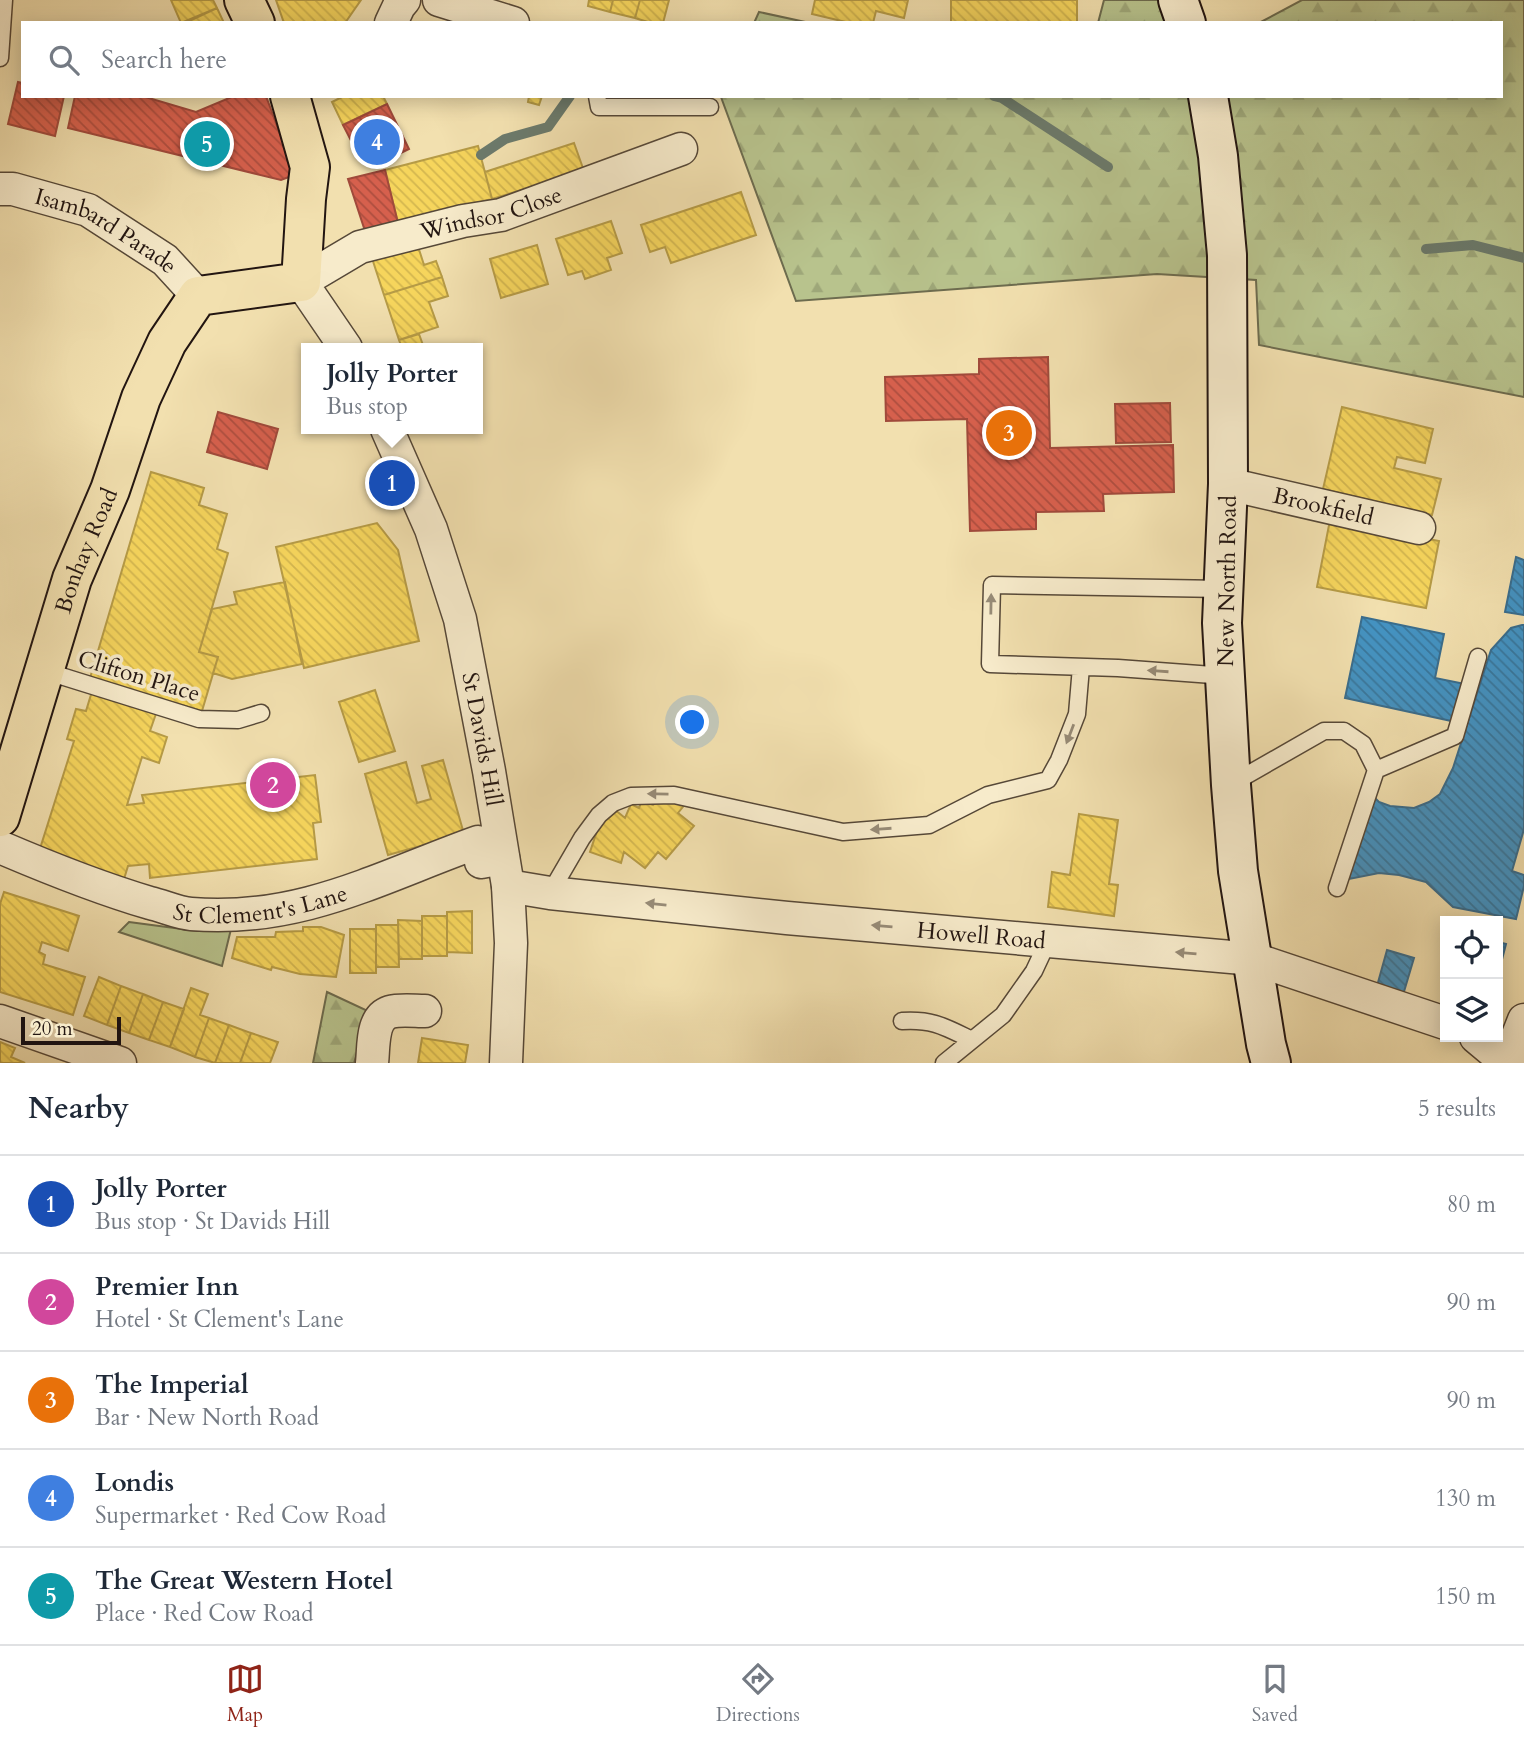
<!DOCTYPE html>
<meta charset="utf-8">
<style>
:root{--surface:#fff;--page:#f2f2f3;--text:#1f2937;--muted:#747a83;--line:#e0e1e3;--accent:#8f2418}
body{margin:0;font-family:Cardo,serif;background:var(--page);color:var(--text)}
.controls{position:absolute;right:21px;bottom:21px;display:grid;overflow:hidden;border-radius:0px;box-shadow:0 4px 18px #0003}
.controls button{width:63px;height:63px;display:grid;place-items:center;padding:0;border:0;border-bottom:2px solid var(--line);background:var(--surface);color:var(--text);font:35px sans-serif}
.scale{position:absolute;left:21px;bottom:18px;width:100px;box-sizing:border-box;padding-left:7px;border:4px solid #221511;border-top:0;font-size:19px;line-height:24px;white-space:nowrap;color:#221511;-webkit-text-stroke:5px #f7ebcb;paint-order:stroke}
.you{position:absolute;left:693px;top:723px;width:24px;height:24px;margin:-18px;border:5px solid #fff;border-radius:50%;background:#1a73e8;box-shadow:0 0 0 10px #1a73e833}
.badge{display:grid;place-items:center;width:46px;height:46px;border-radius:50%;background:var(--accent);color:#fff;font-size:23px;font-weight:700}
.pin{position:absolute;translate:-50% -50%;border:4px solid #fff;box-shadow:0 2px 7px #0006}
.popup{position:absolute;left:301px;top:343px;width:182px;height:91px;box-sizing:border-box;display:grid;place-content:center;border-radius:0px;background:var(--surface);filter:drop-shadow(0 2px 5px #0005);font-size:23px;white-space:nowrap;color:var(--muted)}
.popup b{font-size:26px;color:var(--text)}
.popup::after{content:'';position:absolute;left:50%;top:100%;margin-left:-14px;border:14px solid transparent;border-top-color:var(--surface)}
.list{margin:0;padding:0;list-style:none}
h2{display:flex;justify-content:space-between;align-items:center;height:91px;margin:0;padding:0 28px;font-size:30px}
h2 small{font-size:23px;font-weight:400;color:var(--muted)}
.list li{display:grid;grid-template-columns:46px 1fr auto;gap:21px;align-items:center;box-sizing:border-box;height:98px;padding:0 28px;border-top:2px solid var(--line)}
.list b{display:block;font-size:26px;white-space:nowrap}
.list p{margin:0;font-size:23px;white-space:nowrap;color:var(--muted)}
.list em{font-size:23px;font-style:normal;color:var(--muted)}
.icon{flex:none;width:38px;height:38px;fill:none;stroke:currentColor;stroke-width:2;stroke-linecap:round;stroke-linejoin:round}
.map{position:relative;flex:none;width:1524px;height:1063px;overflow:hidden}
.search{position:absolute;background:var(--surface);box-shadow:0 4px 18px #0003;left:21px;right:21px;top:21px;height:77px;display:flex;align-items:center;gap:18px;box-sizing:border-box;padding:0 24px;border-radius:0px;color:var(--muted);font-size:26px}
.sheet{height:581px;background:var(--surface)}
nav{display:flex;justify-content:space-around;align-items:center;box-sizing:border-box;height:98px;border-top:2px solid var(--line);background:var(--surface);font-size:19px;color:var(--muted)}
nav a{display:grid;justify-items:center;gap:4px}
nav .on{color:var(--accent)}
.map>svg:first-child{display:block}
.green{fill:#b8c38d;stroke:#6d6c4f;stroke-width:2}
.forest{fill:url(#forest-firs);stroke:#6d6c4f;stroke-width:2}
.homes{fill:url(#homes-back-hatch);stroke:#b69b46;stroke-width:2}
.shops{fill:url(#shops-back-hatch);stroke:#a04a3b;stroke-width:2}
.schools{fill:url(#schools-back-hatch);stroke:#396d8e;stroke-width:2}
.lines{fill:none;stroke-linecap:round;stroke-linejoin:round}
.stream{stroke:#6b7a6c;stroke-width:10}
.lane-casing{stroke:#564838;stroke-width:19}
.street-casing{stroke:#564838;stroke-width:35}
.secondary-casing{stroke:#221511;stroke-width:42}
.highway-casing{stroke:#221511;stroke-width:42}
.lane{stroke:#f7ebcb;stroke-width:16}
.street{stroke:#f7ebcb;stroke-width:32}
.secondary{stroke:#f7ebcb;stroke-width:38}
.highway{stroke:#f2e0af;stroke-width:38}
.oneway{fill:#978b77}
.labels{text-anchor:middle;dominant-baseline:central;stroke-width:7;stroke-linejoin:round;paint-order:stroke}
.street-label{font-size:23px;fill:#221511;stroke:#f7ebcb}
</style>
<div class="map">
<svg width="1524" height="1063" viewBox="0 0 1524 1063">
<defs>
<pattern id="forest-firs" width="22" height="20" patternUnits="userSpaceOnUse" patternTransform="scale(1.75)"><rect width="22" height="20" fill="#b8c38d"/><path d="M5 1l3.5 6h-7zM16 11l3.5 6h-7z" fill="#9ea779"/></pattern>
<pattern id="homes-back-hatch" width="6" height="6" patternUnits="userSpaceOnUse" patternTransform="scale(1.75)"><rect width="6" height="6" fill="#f6d55c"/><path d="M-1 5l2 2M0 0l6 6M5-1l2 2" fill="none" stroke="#d3b64f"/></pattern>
<pattern id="shops-back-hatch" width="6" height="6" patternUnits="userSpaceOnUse" patternTransform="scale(1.75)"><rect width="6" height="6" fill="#d6604d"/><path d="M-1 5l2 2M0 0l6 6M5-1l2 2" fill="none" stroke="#ad4e3f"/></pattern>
<pattern id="schools-back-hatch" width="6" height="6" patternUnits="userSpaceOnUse" patternTransform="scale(1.75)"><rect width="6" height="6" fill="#4393c3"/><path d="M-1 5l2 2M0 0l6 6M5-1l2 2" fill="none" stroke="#38779d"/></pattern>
</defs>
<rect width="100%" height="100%" fill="#f2e0af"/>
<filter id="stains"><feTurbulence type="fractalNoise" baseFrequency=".00286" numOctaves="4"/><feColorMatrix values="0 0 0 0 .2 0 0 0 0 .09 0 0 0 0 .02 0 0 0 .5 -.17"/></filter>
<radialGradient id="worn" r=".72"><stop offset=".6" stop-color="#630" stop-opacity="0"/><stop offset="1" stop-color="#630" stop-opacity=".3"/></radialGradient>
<path class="green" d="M129,922L197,931L231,929L222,966L119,932Z"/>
<path class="forest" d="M1104,0H1163L1170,23H1098Z
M1302,0H1524V397L1259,345L1256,280L1157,274L796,301L721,97L1501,96V23H1259Z
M759,12L810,23H754Z
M327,992L370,1012L354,1063H313Z"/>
<path class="homes" d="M171,0H213L217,8L181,23Z
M276,0H361L345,23H284Z
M589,0H613L610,12L588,6Z
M613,0H640L635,18L610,12Z
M640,0H669L663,23H651L635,18Z
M815,0H908L904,18L876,11L873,23H850L812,14Z
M951,0H1077V23H951Z
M217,8L224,23H185Z
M344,96H383L387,104L343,125L332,102Z
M529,96H542L539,105L528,102Z
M574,143L584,171L492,199L485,172Z
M478,146L492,199L398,223L385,170Z
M741,192L756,235L671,263L665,247L650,252L641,225Z
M611,221L622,253L607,258L611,270L585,279L582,271L568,275L556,239Z
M415,237L424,265L436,261L442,277L384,295L370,252Z
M537,245L548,284L501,298L490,259Z
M442,277L448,296L429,302L438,327L399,340L384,295Z
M419,334L424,348H402L399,340Z
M1342,407L1433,429L1425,463L1397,457L1394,468L1441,479L1432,515L1323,489Z
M151,472L204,488L199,505L227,514L217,549L228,553L199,652L218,657L202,711L90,678Z
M1330,520L1439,541L1426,608L1317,587Z
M377,523L398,550L419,641L304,668L276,547Z
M285,582L302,664L232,679L213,673L218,657L199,652L212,609L237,604L234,592Z
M93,688L158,708L150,731L167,737L159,763L142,757L127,805L144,803L142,795L315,775L321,822L313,823L317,859L150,878L149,864L128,866L121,889L38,855L74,741L67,739L76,709L86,711Z
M375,690L395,751L359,762L339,702Z
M443,760L464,834L388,855L365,774L406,762L417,803L431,799L422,766Z
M661,797L686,803L678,813L694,826L666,859L658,852L645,868L624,852L621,863L590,852L597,831L614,809L625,818L631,804L639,808L642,800L653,805Z
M1079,814L1118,820L1109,884L1118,885L1114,916L1048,907L1052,872L1070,875Z
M4,892L79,916L68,951L42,942L39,952L45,955L43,964L85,977L73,1015L0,992V904Z
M472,911V953L447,952V912Z
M422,916H447V956H422Z
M398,920L422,921V959H399Z
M376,925H398L399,967H376Z
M303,927H321L344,935L336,977L300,974L272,967L271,970L232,958L237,937H275L276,932L303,931Z
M350,929H376V973H350Z
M99,977L121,986L107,1025L84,1016Z
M121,986L143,994L129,1033L107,1025Z
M191,988L208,994L200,1015L209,1018L195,1057L170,1047Z
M143,994L163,1002L149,1040L129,1033Z
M163,1002L184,1009L170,1047L149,1040Z
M209,1018L229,1025L215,1063L195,1057Z
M229,1025L251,1033L240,1063H215Z
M251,1033L278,1042L270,1063H240Z
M422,1038L468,1045L465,1063H418Z
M0,1042L15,1048L11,1057L25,1063H0Z"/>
<path class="shops" d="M18,82L23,83V96H64L55,136L8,124Z
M75,96H142L196,112L234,96H266L292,167L289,177L281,180L68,128Z
M387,104L409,149L378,164L375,156L362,162L343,125Z
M385,170L398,223L365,231L348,179Z
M1048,357L1050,448L1173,445L1174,492L1103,494L1104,511L1036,512V529L970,531L967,419L886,421L885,377L979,374V359Z
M1170,403L1171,442L1116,443L1115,404Z
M218,412L278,429L267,469L207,452Z"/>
<path class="schools" d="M1516,557L1524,560V615L1505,612Z
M1362,617L1444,634L1435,678L1465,684L1456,722L1345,698Z
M1522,625H1524V829L1512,871L1524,875V886L1516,919L1453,907L1426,882L1399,875L1379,873L1344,880L1373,796L1379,802L1390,806L1414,808L1429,802L1440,794L1453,768L1491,650L1511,628Z
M1498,942L1506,944L1498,975Z
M1387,950L1414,958L1403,995L1377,986Z"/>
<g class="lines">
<path class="stream" d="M994,96L1002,98L1108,167
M481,155L505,139L548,127L570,96
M1426,249L1473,245L1524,258"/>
<g class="lane-casing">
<path id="lane" d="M0,58L4,0
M597,96L599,107H710
M1223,589L992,585L990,664L1118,668L1226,676
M45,671L199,719L238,720L261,713
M1233,783L1324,731H1344L1363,744L1376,770L1455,736L1478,657
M1337,888L1376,770
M550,893L582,838L599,815L613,803L631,796L674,795L843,832L929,825L988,795L1048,780L1059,760L1077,714L1081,667
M902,1021C933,1019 945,1027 972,1040
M944,1063L1003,1015L1034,971L1048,941"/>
</g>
<g class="street-casing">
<g id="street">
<path d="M439,0L513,23"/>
<path d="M391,23L399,6L404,0"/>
<path id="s1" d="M0,189H13L88,210L165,260L198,296"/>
<path id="s2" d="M346,348L301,282L360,247L463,221L501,215L681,149"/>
<path id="s3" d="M387,429L431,529L460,619L489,771L508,886L511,943L506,1063"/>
<path id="s4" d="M1228,484L1419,528"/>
<path id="s5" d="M0,847C49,868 99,888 150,903C163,906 178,913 191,914C300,923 380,877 478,842L481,862L503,858"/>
<path id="s6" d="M508,886L550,893L787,918L1254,959L1445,1023"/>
<path d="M0,1021L120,1063"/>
<path d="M1476,1037L1507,1063"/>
<path d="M372,1063C374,1047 371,1018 390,1012C400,1009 415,1011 425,1011"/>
<path d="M1507,1063L1524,1020"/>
</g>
</g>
<g class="secondary-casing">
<path id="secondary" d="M1178,0L1186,23
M1208,96L1218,156L1227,255L1228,484L1222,623L1231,785L1238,871L1266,1044L1271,1063"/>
</g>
<g class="highway-casing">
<g id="highway">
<path d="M244,0L255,23"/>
<path id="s7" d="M0,817L72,579L110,490L141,398L167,342L198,296L301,282L306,199L310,167L290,96"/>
</g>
</g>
<use href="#lane" class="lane"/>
<use href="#street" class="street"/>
<use href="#secondary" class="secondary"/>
<use href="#highway" class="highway"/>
</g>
<defs><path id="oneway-solid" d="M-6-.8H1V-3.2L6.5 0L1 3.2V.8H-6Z" transform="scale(1.75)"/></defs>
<g class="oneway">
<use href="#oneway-solid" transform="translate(991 604) rotate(-89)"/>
<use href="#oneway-solid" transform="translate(1158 671) rotate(-176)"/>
<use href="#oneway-solid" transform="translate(1070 734) rotate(111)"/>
<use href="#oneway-solid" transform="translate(658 794) rotate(-179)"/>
<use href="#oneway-solid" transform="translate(881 829) rotate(176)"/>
<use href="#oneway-solid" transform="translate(656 904) rotate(-174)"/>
<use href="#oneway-solid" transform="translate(882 926) rotate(-175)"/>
<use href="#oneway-solid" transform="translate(1186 953) rotate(-175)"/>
</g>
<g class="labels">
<g class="street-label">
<text stroke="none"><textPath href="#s2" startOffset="284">Windsor Close</textPath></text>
<text stroke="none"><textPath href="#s1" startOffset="116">Isambard Parade</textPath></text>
<text stroke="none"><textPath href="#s4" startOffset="98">Brookfield</textPath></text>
<text stroke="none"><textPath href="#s7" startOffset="280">Bonhay Road</textPath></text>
<text transform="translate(1227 581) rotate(-89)">New North Road</text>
<text transform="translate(139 676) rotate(17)">Clifton Place</text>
<text stroke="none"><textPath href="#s3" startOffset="326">St Davids Hill</textPath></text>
<text stroke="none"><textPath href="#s5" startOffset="273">St Clement's Lane</textPath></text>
<text stroke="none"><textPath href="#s6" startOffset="476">Howell Road</textPath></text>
</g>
</g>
<rect width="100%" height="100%" filter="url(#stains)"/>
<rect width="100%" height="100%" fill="url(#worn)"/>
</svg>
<div class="controls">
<button><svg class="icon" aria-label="locate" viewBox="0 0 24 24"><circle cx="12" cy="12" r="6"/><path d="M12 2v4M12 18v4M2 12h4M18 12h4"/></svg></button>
<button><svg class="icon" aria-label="layers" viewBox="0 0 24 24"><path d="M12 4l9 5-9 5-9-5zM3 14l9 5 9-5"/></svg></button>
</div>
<div class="scale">20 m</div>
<div class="you"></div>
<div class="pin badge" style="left:392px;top:483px;background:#1a4fb4">1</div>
<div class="popup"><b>Jolly Porter</b>Bus stop</div>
<div class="pin badge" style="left:273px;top:785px;background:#d1479c">2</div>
<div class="pin badge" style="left:1009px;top:433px;background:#e8710a">3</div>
<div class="pin badge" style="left:377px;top:142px;background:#3f7fe0">4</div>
<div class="pin badge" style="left:207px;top:144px;background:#0f9aa8">5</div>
<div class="search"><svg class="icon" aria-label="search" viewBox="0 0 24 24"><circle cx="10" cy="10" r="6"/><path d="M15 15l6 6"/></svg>Search here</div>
</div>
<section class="sheet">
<h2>Nearby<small>5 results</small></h2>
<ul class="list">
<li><span class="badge" style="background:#1a4fb4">1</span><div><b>Jolly Porter</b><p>Bus stop · St Davids Hill</p></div><em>80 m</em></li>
<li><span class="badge" style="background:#d1479c">2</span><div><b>Premier Inn</b><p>Hotel · St Clement's Lane</p></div><em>90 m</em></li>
<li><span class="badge" style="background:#e8710a">3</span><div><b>The Imperial</b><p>Bar · New North Road</p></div><em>90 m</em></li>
<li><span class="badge" style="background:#3f7fe0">4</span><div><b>Londis</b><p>Supermarket · Red Cow Road</p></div><em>130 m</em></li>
<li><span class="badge" style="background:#0f9aa8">5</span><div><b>The Great Western Hotel</b><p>Place · Red Cow Road</p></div><em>150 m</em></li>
</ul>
</section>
<nav>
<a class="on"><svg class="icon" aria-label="map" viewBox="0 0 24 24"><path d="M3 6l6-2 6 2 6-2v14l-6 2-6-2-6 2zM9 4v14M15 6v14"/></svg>Map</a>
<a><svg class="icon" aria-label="directions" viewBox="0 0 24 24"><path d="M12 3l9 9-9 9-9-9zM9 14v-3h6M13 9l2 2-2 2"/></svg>Directions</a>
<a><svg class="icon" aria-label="saved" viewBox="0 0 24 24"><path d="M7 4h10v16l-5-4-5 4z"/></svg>Saved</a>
</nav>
